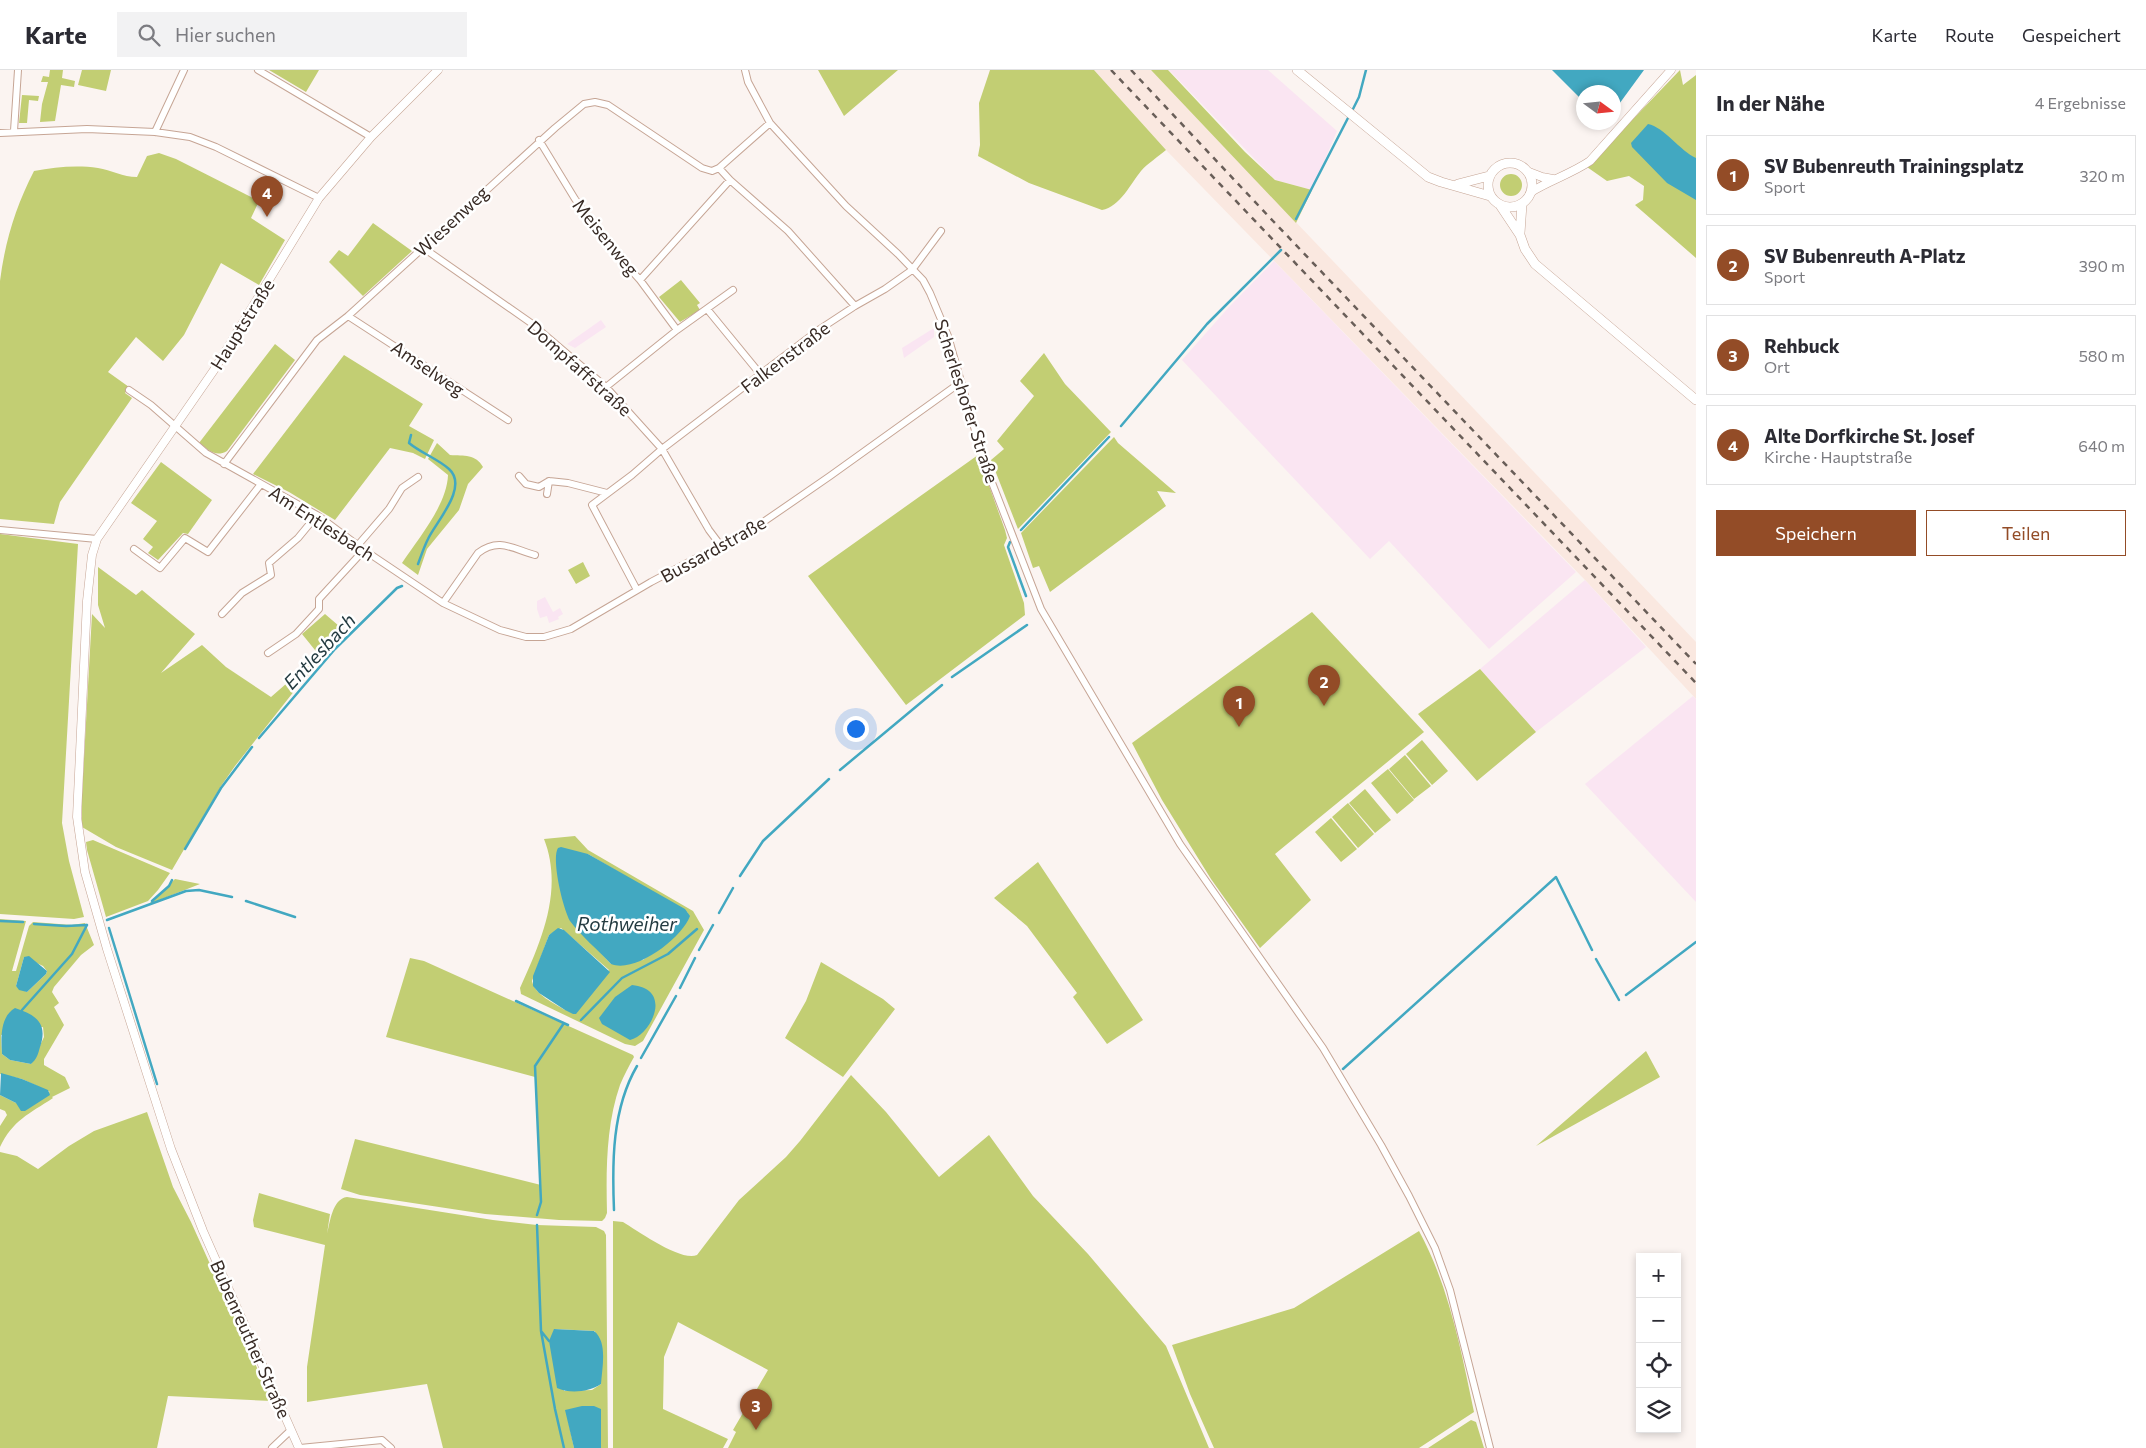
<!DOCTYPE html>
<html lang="de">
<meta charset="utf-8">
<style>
:root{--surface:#fff;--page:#f2f2f3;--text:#2b2b33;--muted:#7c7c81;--line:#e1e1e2;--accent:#934c27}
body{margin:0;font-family:Commissioner,sans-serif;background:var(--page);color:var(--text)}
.controls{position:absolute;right:15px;bottom:15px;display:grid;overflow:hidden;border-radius:0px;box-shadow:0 2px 8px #0003}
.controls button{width:45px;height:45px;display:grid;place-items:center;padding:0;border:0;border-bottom:1px solid var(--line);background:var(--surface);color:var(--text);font:25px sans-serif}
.compass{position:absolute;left:1576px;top:15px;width:45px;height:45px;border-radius:50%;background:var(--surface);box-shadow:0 2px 8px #0003;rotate:105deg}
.you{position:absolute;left:855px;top:658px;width:18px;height:18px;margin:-12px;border:4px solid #fff;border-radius:50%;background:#1a73e8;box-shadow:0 0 0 8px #1a73e833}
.badge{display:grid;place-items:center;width:32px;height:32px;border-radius:50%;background:var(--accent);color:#fff;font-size:16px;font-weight:700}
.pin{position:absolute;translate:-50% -41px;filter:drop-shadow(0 1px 2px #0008)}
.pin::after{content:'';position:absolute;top:26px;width:18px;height:15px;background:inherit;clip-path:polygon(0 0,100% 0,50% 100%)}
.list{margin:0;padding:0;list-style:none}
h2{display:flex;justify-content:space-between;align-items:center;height:65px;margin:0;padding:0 20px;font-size:21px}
h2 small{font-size:16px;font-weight:400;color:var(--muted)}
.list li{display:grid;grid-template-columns:32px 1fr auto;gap:15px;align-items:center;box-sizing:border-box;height:80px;margin:0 10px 10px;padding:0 10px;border:1px solid var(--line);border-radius:0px}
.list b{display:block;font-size:19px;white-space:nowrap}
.list p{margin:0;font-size:16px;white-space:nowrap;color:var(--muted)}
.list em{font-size:16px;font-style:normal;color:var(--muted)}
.actions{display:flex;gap:10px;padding:15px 20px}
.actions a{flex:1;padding:11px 0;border:1px solid var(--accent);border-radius:0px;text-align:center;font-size:18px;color:var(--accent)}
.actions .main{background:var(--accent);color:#fff}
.icon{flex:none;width:28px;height:28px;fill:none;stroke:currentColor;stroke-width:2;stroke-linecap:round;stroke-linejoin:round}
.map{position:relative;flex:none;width:1696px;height:1378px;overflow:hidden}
header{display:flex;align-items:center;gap:30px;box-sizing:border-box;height:70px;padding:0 25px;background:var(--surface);border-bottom:1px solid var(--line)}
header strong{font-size:24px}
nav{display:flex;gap:28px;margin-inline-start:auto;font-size:18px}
.search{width:350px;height:45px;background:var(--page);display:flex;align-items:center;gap:12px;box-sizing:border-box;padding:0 18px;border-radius:0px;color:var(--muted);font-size:19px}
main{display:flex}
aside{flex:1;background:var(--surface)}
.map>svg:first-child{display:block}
.built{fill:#fae8e0}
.industrial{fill:#fae5f2}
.green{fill:#c2ce73;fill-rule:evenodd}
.water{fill:#42a8c1}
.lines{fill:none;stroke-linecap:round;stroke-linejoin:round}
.stream{stroke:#42a8c1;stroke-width:2.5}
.minor-casing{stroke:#c6a595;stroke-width:8}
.tertiary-casing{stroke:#c6a595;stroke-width:9}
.secondary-casing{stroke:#c6a595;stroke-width:10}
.minor{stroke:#fff;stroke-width:6}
.tertiary{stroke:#fff;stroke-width:8}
.secondary{stroke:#fff;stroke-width:9}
.rail{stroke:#695e58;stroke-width:2.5;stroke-dasharray:6 6;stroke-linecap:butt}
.labels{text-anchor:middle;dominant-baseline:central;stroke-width:5;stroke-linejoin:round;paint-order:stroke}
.street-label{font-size:18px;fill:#372a24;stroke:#fff}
.water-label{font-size:19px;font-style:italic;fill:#243b41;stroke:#fff}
</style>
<header>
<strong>Karte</strong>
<div class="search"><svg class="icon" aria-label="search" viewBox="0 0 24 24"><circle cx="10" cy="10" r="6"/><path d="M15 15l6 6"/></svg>Hier suchen</div>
<nav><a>Karte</a><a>Route</a><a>Gespeichert</a></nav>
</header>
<main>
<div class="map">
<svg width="1696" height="1378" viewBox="0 0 1696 1378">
<rect width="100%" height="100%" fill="#fbf4f1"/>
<path class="built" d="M1094,0H1151L1696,572V629L1585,510L1166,80Z"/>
<path class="industrial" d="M1169,0H1268L1337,61L1312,120L1275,110Z
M1274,191L1576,502L1489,579L1389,471L1370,489L1182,290L1229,237Z
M601,250L606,257L575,278L567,274Z
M934,258V267L904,288L902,278Z
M1585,510L1646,577L1536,662L1480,599Z
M545,527L553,542L560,538L563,544L558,547L559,549L549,553L547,546L540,548L537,539V531Z
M1693,626L1696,629V832L1585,714Z"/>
<path class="green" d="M50,0H63L62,8L75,11L74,17L61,15L55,51L40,52L42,34L48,12H41L43,6L49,7Z
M82,0H111L106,21L78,15Z
M269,0H319L306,22Z
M818,0H898L844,46Z
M990,0H1094L1166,80C1158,87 1148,93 1141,101C1131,113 1120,137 1102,140L1029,113L978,86L980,75L979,33Z
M1151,0H1168L1245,82L1275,110L1312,120L1296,153Z
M1680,0L1683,15L1696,5V188L1635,135L1643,130L1644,116L1629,106L1607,111L1587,97Z
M22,25L39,26L38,31L29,30L27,53H19Z
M159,83L176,89L259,131L251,148L285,170L259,215L221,193L184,265L163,291L136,267L108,302L129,317L125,323L132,328L60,432L54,454L0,449V211C5,171 16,136 34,101C55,97 77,95 98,98C111,100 123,107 137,107L147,86Z
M1500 115a11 11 0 1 1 22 0a11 11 0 1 1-22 0Z
M373,153L412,181L363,226L329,192L339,180L348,186Z
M681,210L700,233L697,235L700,240L680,252L659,227Z
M275,274L295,290L227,381C215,388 208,379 199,373Z
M1044,283L1065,314L1111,362L1018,459L991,390L1004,379L997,371L1034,326L1020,311Z
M344,285L423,334L409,356L434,370L425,389L413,383L390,378L335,450L289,422L253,404Z
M1114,367L1118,373L1176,423L1157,421L1166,436L1050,522L1039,496L1033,498L1021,463Z
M437,373L450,385C464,386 476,384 483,397L468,414L459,440L427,479L418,505L402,493C418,469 447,435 448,405L428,389Z
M978,385L1005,460L1007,468L1004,475L1024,533L1025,545L906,635L808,506Z
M161,392L212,430L188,464L183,463L158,490L148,483L153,477L143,469L157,451L131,433Z
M0,464L78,474L62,753L69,791L84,847L74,849L0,844Z
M583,492L590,506L576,514L568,500Z
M98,497L136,525L142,520L195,564L161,603L202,575L226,597L271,627L319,585L302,564L325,544L346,562L295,620L235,696L221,716L172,800L116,777L82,757V725L92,544L105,558L98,535Z
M1312,542L1424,662L1275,784L1311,830L1260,878L1211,809L1162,730L1132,673Z
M1480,599L1536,662L1477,711L1418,644Z
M1422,670L1448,701L1432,715L1406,684Z
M1405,685L1431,716L1414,729L1389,699Z
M1388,699L1414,730L1397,744L1371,713Z
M1365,719L1391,750L1375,763L1349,733Z
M1348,733L1374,764L1358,778L1332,747Z
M1331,748L1357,779L1341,792L1315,762Z
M575,766L588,780L693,841L704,860L643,971L635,976L625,974L521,924L520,918C541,872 564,820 544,769ZM588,784L688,843L670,870L643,890L611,894L570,850ZM561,858L609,900L565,940C554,933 535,925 532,911L549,865Z
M93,770L170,803L158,820L148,831L106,847L87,780L86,772Z
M1038,792L1143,950L1107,974L1073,927L1077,923L1027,856L994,828Z
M175,809L200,814L149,834Z
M0,849L26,851L12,901H16L29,856L33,852L72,855L85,853L94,875L81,885L54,917L52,922L59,933L54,937L64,955L44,989V995L65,1007L70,1018L52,1027L53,1028C29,1044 13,1050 0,1077V1056L7,1045L5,1041L0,1039V1025L16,1033L50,1022L22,1009L0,1004ZM24,887L43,896L47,901L46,904L27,922L16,916ZM43,957L44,967L31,994L10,990L2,984L1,965Z
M410,888L424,891L633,985L634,987C629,996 624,1005 620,1015C606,1055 606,1101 607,1143L605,1148L602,1151L559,1150L485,1144L360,1125L341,1119L355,1069L541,1115L535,1007L386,967Z
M821,892L883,929L895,939L843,1007L785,968L806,931Z
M1646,981L1660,1007L1536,1076Z
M851,1005L886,1042L939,1107L989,1065L1033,1126L1088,1184L1166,1276L1209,1378H728L736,1362L733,1360L768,1300L678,1252L664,1287L663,1339L728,1369L723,1378H613V1151L623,1152C638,1161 681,1192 697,1185L739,1130L786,1087L800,1071Z
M147,1042L173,1117L191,1152L272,1331L168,1326L157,1378H0V1082L17,1086L38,1099L69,1076L94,1061Z
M259,1123L330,1144L327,1164C330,1153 332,1129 347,1127L493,1150L537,1155L596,1157L604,1161L606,1165L608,1378H601V1339L566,1340L574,1378H443L427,1314L307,1332V1297L325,1175L254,1157L253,1150ZM554,1259L595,1261L601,1314L592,1320L564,1321Z
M1419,1161C1449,1216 1461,1280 1474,1342L1419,1378H1214L1190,1324L1172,1275L1294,1238Z
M1471,1350L1476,1352L1484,1378H1428Z"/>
<path class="water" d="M1552,0H1644L1614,41V22H1584L1583,31Z
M1648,54C1664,57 1680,81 1696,88V130L1667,113L1632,77L1631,73Z
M561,777L588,784L685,839L690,846C682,868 635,904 611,894C599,881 580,865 570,851C563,839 551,789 558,778Z
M558,858L564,860L610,902L576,944H573L565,940L539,923L533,916V906L549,865Z
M29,886L47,901L46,904L27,922L19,920L16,916L24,887Z
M632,915C674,919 651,965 630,970L602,954L599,948L615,927Z
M15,938C37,945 48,954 40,977C38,984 37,989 31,994L10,990L2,984C1,967 0,947 15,938Z
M1,1003L22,1009L48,1020L50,1025L25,1041H21L16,1033L0,1025Z
M554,1259L594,1261C608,1272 602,1298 601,1314C589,1322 570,1324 557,1318L549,1271Z
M582,1336H594L601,1339V1378H574L565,1340Z"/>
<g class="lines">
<path class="stream" d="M1352,41L1359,27L1366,0
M1296,149L1349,46
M1121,356L1207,254L1281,180
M411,365L409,373C421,383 438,389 449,399C469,417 436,452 428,469C424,477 421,486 418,494
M1021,460L1109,367
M1010,472L1008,477L1026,526
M952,607L1027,555
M259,668L335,579L397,518L402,516
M840,700L942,615
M185,779L221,718L252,677
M740,806L763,771L829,709
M152,831L169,816L172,810
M246,831L295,847
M719,843L733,818
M107,850L186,821L199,820L232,827
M0,851L23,852
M34,854L66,856L87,855
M109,858L157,1014
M699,880L713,855
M1596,889L1619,930
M680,918L695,888
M1626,925L1696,872
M516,931L568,955
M22,940L72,884L87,855
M581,950L622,908L668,884L697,859
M641,988L676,926
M1343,999L1556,807L1592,880
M614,1140C612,1092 612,1039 637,996
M537,1145L541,1132L535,996L564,953
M537,1155L541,1261L549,1271
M541,1261L555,1339L564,1378"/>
<g class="minor-casing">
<path id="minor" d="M258,0L371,67
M745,0L748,12L770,53L846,136L898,184L923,210L930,223L948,266L984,392L1041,539L1180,774L1323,978L1381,1075L1409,1126L1435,1178L1450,1220L1490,1378
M14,61L18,0
M155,62L184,0
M0,63L87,59L155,62L190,67L216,77L319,128
M539,70L575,129L611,178L640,210L677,260
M719,98L730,110L788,161L855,236
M422,177L531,253L606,317L662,379L709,460L721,476
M640,210L730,110
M707,239L761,305
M348,246L508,350
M606,317L677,260L733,220
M129,320L151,335L206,383L317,445L364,480L443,533L500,560L526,567H544L571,559L651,512L759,455L830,406L961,312
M224,394L317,270L348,246L555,58L584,34L595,32L608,35L702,98L712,101L719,98L770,53
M519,406L526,414L539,417L549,411L568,413L607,423
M547,424L549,411
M0,460L97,469
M358,475L389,439L402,418L418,407
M134,479L160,498L185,468L208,482L261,414
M637,520L592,435L632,405L662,379L820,259L855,236L885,219L912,200L941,161
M443,533L478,483C499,467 513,479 535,485
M222,544L242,523L271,505L269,493L298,468L317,445
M268,583L296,564L319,539V529L364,480
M272,1378L291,1360
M300,1378L382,1370L391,1378"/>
</g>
<g class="tertiary-casing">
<path id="tertiary" d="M1529,102L1542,107L1553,109
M1531,122C1550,110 1571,104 1590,91L1671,0
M299,1378L203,1161L171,1079L107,879L85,802L77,747L87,531L92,485L97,469L214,300L319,128L371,67L438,0"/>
</g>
<g class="secondary-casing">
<path id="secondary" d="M1297,0L1428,107L1441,112L1490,126
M1488 115a22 22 0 1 1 44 0a22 22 0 1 1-44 0Z
M1458,114L1489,106
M1500,135L1520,165L1525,179L1535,194L1696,330
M1520,163L1522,134"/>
</g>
<use href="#minor" class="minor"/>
<use href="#tertiary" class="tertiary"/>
<use href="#secondary" class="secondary"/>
<path class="rail" d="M1111,0L1696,613
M1131,0L1273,151L1696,594"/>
</g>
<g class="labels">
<g class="street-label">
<text transform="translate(451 151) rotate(-43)">Wiesenweg</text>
<text transform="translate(606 167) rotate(51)">Meisenweg</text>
<text transform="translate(242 254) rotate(-58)">Hauptstraße</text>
<text transform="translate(785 287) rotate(-37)">Falkenstraße</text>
<text transform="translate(428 298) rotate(34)">Amselweg</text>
<text transform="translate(580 298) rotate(42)">Dompfaffstraße</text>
<text transform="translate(967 331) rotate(72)">Scherleshofer Straße</text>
<text transform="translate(322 453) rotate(33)">Am Entlesbach</text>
<text transform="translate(713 479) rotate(-29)">Bussardstraße</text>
<text transform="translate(251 1269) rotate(66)">Bubenreuther Straße</text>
</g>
<g class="water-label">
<text transform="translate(319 581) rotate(-47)">Entlesbach</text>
<text x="627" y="853">Rothweiher</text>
</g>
</g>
</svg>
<div class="controls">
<button>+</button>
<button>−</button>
<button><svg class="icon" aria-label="locate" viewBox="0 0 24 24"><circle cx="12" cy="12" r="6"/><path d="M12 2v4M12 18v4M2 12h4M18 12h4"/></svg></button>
<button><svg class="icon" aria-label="layers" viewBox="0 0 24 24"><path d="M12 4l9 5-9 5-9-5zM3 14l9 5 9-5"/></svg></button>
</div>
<svg class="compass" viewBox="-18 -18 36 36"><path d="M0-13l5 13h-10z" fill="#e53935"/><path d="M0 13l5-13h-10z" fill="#7c7c81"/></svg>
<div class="you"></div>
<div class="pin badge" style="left:1239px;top:657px">1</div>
<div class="pin badge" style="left:1324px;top:636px">2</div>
<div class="pin badge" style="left:756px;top:1360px">3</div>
<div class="pin badge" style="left:267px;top:147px">4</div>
</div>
<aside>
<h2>In der Nähe<small>4 Ergebnisse</small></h2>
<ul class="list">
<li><span class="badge">1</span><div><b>SV Bubenreuth Trainingsplatz</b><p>Sport</p></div><em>320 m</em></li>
<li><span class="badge">2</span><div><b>SV Bubenreuth A-Platz</b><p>Sport</p></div><em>390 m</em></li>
<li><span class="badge">3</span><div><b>Rehbuck</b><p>Ort</p></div><em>580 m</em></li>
<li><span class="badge">4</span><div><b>Alte Dorfkirche St. Josef</b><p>Kirche · Hauptstraße</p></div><em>640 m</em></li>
</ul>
<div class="actions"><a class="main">Speichern</a><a>Teilen</a></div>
</aside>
</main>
